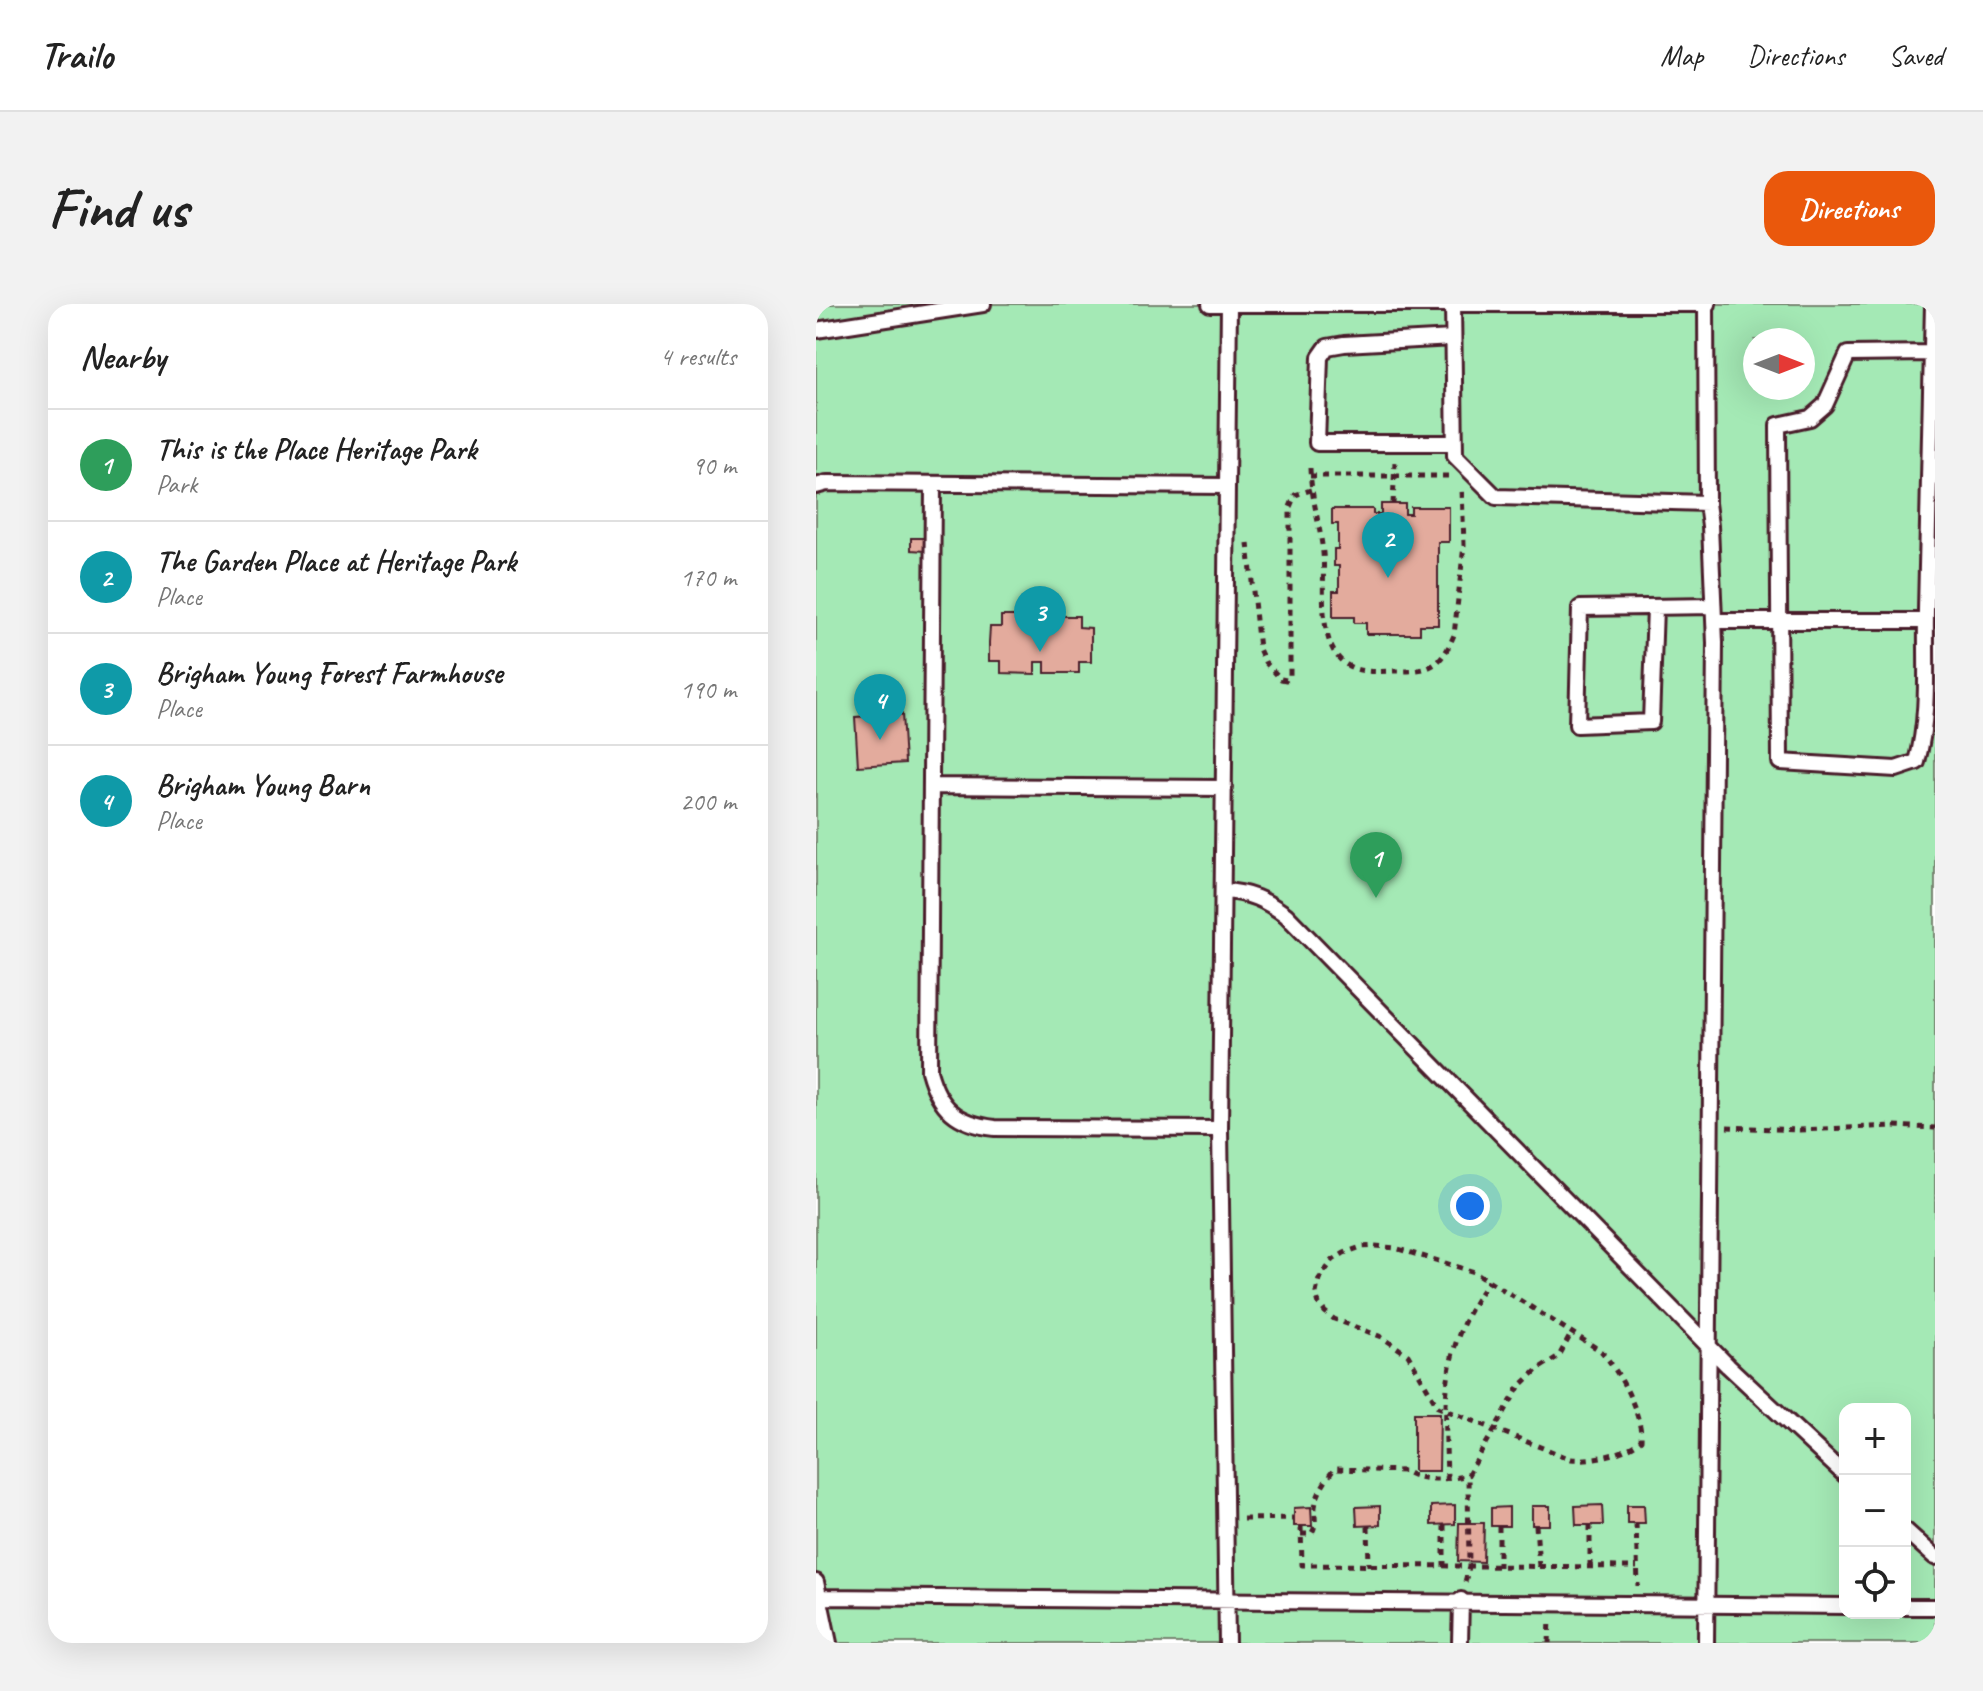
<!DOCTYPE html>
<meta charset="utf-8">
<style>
:root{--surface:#fff;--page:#f2f2f2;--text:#222;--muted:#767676;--line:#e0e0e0;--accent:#ea580c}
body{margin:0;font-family:Caveat,sans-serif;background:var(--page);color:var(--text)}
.controls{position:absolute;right:24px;bottom:24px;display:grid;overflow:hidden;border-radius:16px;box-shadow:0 8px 32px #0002}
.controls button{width:72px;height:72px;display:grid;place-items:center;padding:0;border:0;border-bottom:2px solid var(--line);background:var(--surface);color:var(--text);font:40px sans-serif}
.compass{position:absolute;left:927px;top:24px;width:72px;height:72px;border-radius:50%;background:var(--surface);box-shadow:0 8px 32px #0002;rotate:90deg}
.you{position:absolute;left:654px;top:902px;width:28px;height:28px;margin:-20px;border:6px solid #fff;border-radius:50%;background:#1a73e8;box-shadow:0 0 0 12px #1a73e833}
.badge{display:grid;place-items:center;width:52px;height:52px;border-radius:50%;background:var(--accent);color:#fff;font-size:26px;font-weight:700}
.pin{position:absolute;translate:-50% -66px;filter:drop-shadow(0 2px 4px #0008)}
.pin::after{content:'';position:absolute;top:42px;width:28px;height:24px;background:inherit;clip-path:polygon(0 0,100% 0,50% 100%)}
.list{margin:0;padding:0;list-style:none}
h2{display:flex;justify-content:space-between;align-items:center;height:104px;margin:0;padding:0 32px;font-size:34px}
h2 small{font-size:26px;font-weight:400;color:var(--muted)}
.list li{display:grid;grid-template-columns:52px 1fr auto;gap:24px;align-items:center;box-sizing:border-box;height:112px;padding:0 32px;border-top:2px solid var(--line)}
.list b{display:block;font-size:30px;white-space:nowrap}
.list p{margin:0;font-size:26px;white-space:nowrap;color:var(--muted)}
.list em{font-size:26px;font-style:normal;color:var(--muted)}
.icon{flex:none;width:44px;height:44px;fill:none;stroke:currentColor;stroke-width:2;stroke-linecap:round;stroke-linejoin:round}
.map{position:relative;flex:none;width:1119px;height:1339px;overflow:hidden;border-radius:24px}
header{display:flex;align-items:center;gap:48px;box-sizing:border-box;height:112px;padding:0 40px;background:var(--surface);border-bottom:2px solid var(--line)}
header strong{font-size:38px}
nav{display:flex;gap:44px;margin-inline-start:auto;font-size:28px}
.intro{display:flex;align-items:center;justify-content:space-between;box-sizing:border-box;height:192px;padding:0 48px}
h1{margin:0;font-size:56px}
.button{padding:20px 36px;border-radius:24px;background:var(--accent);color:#fff;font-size:28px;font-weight:700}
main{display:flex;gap:48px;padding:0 48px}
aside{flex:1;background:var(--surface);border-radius:24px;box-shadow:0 8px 32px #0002}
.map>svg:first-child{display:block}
.green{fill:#a4e9b5;stroke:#778470;stroke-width:2;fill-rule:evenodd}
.building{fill:#e3ab9d;stroke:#4a1f2b;stroke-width:2}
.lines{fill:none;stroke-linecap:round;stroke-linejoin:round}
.service-casing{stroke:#4a1f2b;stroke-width:20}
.path{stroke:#4a1f2b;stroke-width:5;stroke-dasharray:6 6;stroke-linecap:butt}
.service{stroke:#fff;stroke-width:14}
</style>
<header>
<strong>Trailo</strong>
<nav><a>Map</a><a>Directions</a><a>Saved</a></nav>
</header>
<div class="intro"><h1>Find us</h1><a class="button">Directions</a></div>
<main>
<aside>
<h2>Nearby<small>4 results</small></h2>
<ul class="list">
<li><span class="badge" style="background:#2e9e5b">1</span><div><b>This is the Place Heritage Park</b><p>Park</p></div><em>90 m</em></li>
<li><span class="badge" style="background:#0f9aa8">2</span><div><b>The Garden Place at Heritage Park</b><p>Place</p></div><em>170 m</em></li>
<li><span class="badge" style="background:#0f9aa8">3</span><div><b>Brigham Young Forest Farmhouse</b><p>Place</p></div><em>190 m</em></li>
<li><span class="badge" style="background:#0f9aa8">4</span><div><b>Brigham Young Barn</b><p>Place</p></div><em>200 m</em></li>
</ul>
</aside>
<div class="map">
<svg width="1119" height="1339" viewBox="0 0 1119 1339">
<rect width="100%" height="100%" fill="#fff"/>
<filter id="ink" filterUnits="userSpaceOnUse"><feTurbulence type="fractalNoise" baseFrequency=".0125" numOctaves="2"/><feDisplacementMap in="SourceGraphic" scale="16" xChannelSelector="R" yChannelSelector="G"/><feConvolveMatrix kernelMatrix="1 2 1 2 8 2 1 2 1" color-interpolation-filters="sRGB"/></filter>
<g filter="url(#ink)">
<path class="green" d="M0,0H1119V1339H0ZM939,36H987V84H939ZM1029,1105H1089V1309H1029Z"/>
<path class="building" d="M565,200H589V210H595V203H633V238H622V321H604V330H550V319H538V313H517V287H523V262H518V245H522V220H516V205H557V210H565Z
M95,234H110L109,247L95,246Z
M185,312H219V324H229V312H263V323L275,324V358H263V369H229V358H219V370L185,369V357H173V338L174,323H185Z
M86,410L89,459L42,462L39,413Z
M598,1109H624L623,1167H598Z
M639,1201V1220L615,1221V1202Z
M786,1201L787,1221H760L759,1202Z
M811,1201H828L829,1219H811Z
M564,1202V1221L541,1222L540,1203Z
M716,1202H734V1221H716Z
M495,1203L496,1222H478V1204Z
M693,1203V1222H675V1204Z
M643,1219H668L667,1258L642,1257Z"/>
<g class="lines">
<g class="service-casing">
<path id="service" d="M394,0H892
M637,0L639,152L680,193L891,199
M0,26L167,0
M637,34L528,40L511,43L504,53L501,139H638
M1116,49L1032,50L1009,101L994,114L962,121L964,458L1080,465L1101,458C1114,410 1109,356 1110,306C1112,204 1115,102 1117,0
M117,180L113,767C123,804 141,820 179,824L404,825
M0,182L11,179L411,182
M839,303L835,418L761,421L764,304L897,302
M898,317H1110
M115,482L408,484
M407,587C433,588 449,596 470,611L912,1062L1029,1171
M1089,1226L1119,1253
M0,1278L13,1339
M3,1293L1029,1302
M1089,1303H1119
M411,1339L404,825L413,0
M644,1339L645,1296
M890,1339L899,339L894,222L891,199L890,0"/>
</g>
<path class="path" d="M494,164C495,193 504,220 507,249C510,281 497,352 540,365C554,369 569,367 583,367C616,367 625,362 638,331L648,241L646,185
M494,172H632
M577,200L579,157
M432,239L443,345L449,358L465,375L470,376L474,371V203L479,191L495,186
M911,823L983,826L1078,822L1119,824
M559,942L579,944L659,968L785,1047C802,1065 827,1111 825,1136C811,1150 774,1157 755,1155L622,1103L592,1051L566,1033L518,1015L509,1008L503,1000L500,989L503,975L517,956L528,949L545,943Z
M631,1175C629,1096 623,1044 673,977
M427,1215L478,1214
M820,1219L822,1282
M628,1221V1263
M720,1221L723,1263
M774,1221V1263
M485,1222L486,1261L821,1263
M552,1222L553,1262
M683,1222V1263
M485,1230H495C502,1220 498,1214 499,1203C501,1189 510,1176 518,1165L589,1167C604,1178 634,1176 652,1171L703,1083L722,1065L743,1052L755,1030
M649,1278L653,1263L652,1171
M733,1339L734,1315"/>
<use href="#service" class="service"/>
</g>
</g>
</svg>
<div class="controls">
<button>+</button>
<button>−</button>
<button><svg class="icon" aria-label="locate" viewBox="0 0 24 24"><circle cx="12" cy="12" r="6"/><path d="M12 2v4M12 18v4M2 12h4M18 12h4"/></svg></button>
</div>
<svg class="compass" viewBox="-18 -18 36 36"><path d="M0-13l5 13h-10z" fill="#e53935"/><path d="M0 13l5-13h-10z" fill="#767676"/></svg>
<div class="you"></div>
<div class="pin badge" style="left:560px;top:594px;background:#2e9e5b">1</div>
<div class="pin badge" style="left:572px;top:274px;background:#0f9aa8">2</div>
<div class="pin badge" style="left:224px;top:348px;background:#0f9aa8">3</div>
<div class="pin badge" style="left:64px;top:436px;background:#0f9aa8">4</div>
</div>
</main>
